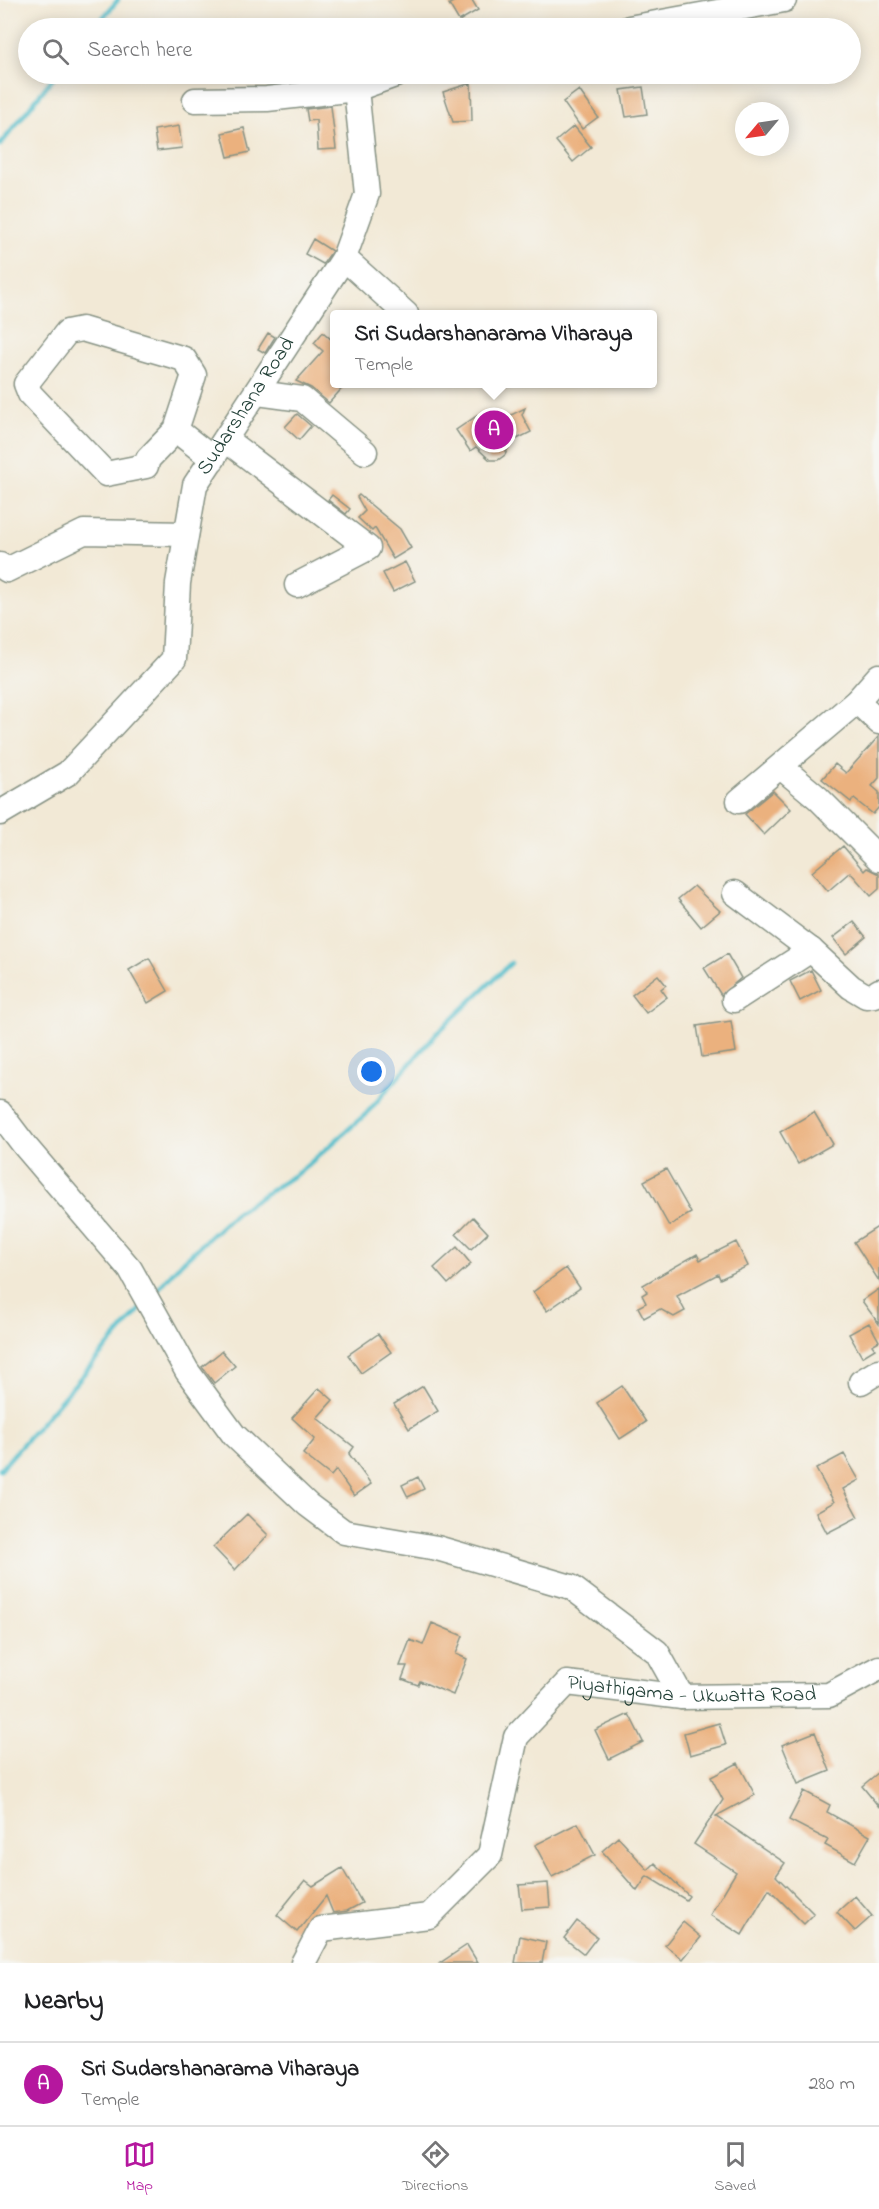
<!DOCTYPE html>
<style>
:root{--surface:#fff;--page:#f6f6f6;--text:#202124;--muted:#757577;--line:#e0e0e0;--accent:#b5179e}
body{margin:0;font-family:"Indie Flower",sans-serif;background:var(--page);color:var(--text)}
.compass{position:absolute;left:735px;top:102px;width:54px;height:54px;border-radius:50%;background:var(--surface);box-shadow:0 3px 15px #0003;rotate:241deg}
.you{position:absolute;left:372px;top:1072px;width:21px;height:21px;margin:-15px;border:4px solid #fff;border-radius:50%;background:#1a73e8;box-shadow:0 0 0 9px #1a73e833}
.badge{display:grid;place-items:center;width:39px;height:39px;border-radius:50%;background:var(--accent);color:#fff;font-size:20px;font-weight:700}
.pin{position:absolute;translate:-50% -50%;border:3px solid #fff;box-shadow:0 2px 6px #0006}
.popup{position:absolute;left:330px;top:310px;width:327px;height:78px;box-sizing:border-box;display:grid;place-content:center;border-radius:6px;background:var(--surface);filter:drop-shadow(0 2px 4px #0005);font-size:20px;white-space:nowrap;color:var(--muted)}
.popup b{font-size:22px;color:var(--text)}
.popup::after{content:'';position:absolute;left:50%;top:100%;margin-left:-12px;border:12px solid transparent;border-top-color:var(--surface)}
.list{margin:0;padding:0;list-style:none}
h2{display:flex;justify-content:space-between;align-items:center;height:78px;margin:0;padding:0 24px;font-size:26px}
h2 small{font-size:20px;font-weight:400;color:var(--muted)}
.list li{display:grid;grid-template-columns:39px 1fr auto;gap:18px;align-items:center;box-sizing:border-box;height:84px;padding:0 24px;border-top:2px solid var(--line)}
.list b{display:block;font-size:22px;white-space:nowrap}
.list p{margin:0;font-size:20px;white-space:nowrap;color:var(--muted)}
.list em{font-size:20px;font-style:normal;color:var(--muted)}
.icon{flex:none;width:33px;height:33px;fill:none;stroke:currentColor;stroke-width:2;stroke-linecap:round;stroke-linejoin:round}
.map{position:relative;flex:none;width:879px;height:1963px;overflow:hidden}
.search{position:absolute;background:var(--surface);box-shadow:0 3px 15px #0003;left:18px;right:18px;top:18px;height:66px;display:flex;align-items:center;gap:15px;box-sizing:border-box;padding:0 21px;border-radius:33px;color:var(--muted);font-size:22px}
.sheet{height:162px;background:var(--surface)}
nav{display:flex;justify-content:space-around;align-items:center;box-sizing:border-box;height:84px;border-top:2px solid var(--line);background:var(--surface);font-size:16px;color:var(--muted)}
nav a{display:grid;justify-items:center;gap:3px}
nav .on{color:var(--accent)}
.map>svg:first-child{display:block}
.lines{fill:none;stroke-linecap:round;stroke-linejoin:round}
.stream{stroke:#50bdca;stroke-width:4.5}
.building{fill:#ebb17e}
.minor-casing{stroke:#889385;stroke-width:27}
.minor{stroke:#fff;stroke-width:24}
.labels{text-anchor:middle;dominant-baseline:central;stroke-width:4.5;stroke-linejoin:round;paint-order:stroke}
.street-label{font-size:21px;fill:#1f3d34;stroke:#f6f6f2}
</style>
<div class="map">
<svg width="879" height="1963" viewBox="0 0 879 1963">
<rect width="100%" height="100%" fill="#f6f6f2"/>
<filter id="ink" filterUnits="userSpaceOnUse"><feTurbulence type="fractalNoise" baseFrequency=".0167" numOctaves="2"/><feDisplacementMap in="SourceGraphic" scale="12" xChannelSelector="R" yChannelSelector="G"/><feConvolveMatrix kernelMatrix="1 2 1 2 8 2 1 2 1" color-interpolation-filters="sRGB"/></filter>
<filter id="wash" filterUnits="userSpaceOnUse"><feTurbulence type="fractalNoise" baseFrequency=".008" numOctaves="4" result="noise"/><feDisplacementMap in="SourceGraphic" scale="24" xChannelSelector="R" yChannelSelector="G"/><feGaussianBlur stdDeviation="1.35" result="paint"/><feColorMatrix in="noise" values="0 0 0 0 0 0 0 0 0 0 0 0 0 0 0 0 0 1.4 0 .05"/><feComposite in="paint" operator="in"/></filter>
<g filter="url(#wash)">
<rect width="100%" height="100%" fill="#f2e9d6"/>
<g class="lines">
<path class="stream" d="M94,28L118,0
M0,145L56,74
M154,1294L179,1265L237,1212L301,1171L366,1114L435,1035L511,963
M0,1470L142,1307"/>
</g>
<g id="blocks">
<path class="building" d="M457,0H472L478,10L459,21L449,4Z
M471,83L472,121L453,122L443,92Z
M643,87L647,114L626,117L621,90Z
M579,90L598,117L582,129L563,102Z
M331,106L336,149L318,150L316,120L308,121L306,109Z
M179,126L182,148L157,151L154,130Z
M574,126L591,147L573,162L556,141Z
M244,128L250,152L228,157L222,133Z
M313,239L332,251L323,264L305,254Z
M323,332L333,341L335,338V384H346L329,403L311,388L296,381L323,351L314,343Z
M268,333L275,337L265,353L258,349Z
M525,408L522,415L531,432L517,439L514,434L505,455L498,460H490L476,447L470,451L456,430L484,411L493,424Z
M297,414L311,426L299,440L285,427Z
M332,495L350,509L346,514L328,500Z
M359,495L400,529L411,548L393,559L375,528L372,531L358,518L365,511L357,497Z
M405,562L415,581L393,592L383,573Z
M879,736V778L872,786L879,792V807L873,814L854,799L851,802L822,779L835,764L846,773Z
M773,791L791,809L764,835L745,814Z
M843,846L864,871L867,868L879,874V889L871,896L850,872L828,891L812,872Z
M694,886L720,911L701,927L678,899Z
M854,922L866,937L846,954L833,938Z
M727,954L741,978L721,995L704,968Z
M149,958L168,991L148,1003L129,970Z
M811,970L821,990L800,1001L790,981Z
M658,975L666,985L661,989L667,997L646,1013L632,995Z
M731,1021L736,1052L702,1057L697,1026Z
M814,1112L833,1144L798,1164L780,1132Z
M666,1169L691,1213L669,1226L644,1181Z
M473,1217L488,1233L471,1249L456,1234Z
M879,1226V1281L854,1242Z
M736,1242L748,1266L720,1279L718,1274L677,1296L685,1311L674,1317L660,1309L644,1318L638,1307L646,1303L642,1295L647,1292L643,1285L697,1254L700,1260Z
M457,1247L471,1264L448,1284L434,1268Z
M566,1268L580,1288L547,1311L533,1292Z
M879,1289V1324L862,1301Z
M869,1323L879,1341L872,1345L875,1349L862,1357L849,1334Z
M378,1334L391,1352L361,1373L348,1355Z
M222,1351L235,1366L214,1383L202,1367Z
M423,1386L438,1411L409,1429L394,1404Z
M622,1386L646,1422L620,1439L597,1403Z
M319,1388L333,1400L317,1418L354,1447L349,1454L371,1484L354,1496L336,1470L331,1476L303,1454L315,1439L292,1418Z
M844,1454L859,1480L843,1489L858,1517L827,1533L816,1512L834,1502L816,1469Z
M418,1477L424,1489L408,1497L402,1485Z
M247,1514L268,1535L235,1570L213,1547Z
M432,1623L463,1636L456,1654L467,1659L453,1695L420,1681L418,1685L402,1679L407,1666H400L410,1640L423,1645Z
M629,1714L643,1742L609,1759L595,1730Z
M719,1723L726,1745L690,1755L684,1733Z
M815,1732L830,1771L798,1784L782,1745Z
M738,1763L755,1795L716,1816L785,1863L776,1876L814,1914L804,1924L769,1889L742,1935L710,1915L736,1872L694,1844L723,1800L711,1777Z
M879,1772V1807L862,1786Z
M804,1791L830,1805L827,1812L870,1836L855,1862L825,1845L828,1840L789,1820Z
M578,1823L595,1855L552,1877L535,1845Z
M618,1837L648,1870L655,1863L689,1896L686,1900L647,1876L637,1891L602,1851Z
M342,1868L362,1903L347,1911L333,1913L326,1896L297,1932L277,1915L305,1880L313,1886Z
M548,1883L550,1907L522,1909L519,1885Z
M855,1896L872,1916L855,1931L837,1912Z
M577,1921L597,1937L584,1954L564,1938Z
M683,1922L701,1937L683,1959L665,1945Z
M520,1936L546,1942L542,1963H515Z
M467,1945L478,1963H440Z"/>
</g>
</g>
<g filter="url(#ink)">
<use href="#blocks" fill-opacity="0" stroke="#889385" stroke-width="1.5"/>
<g class="lines">
<g class="minor-casing">
<g id="minor">
<path d="M629,28L784,0"/>
<path d="M195,100L267,99L356,89"/>
<path d="M344,258L406,314"/>
<path d="M258,393L302,399L365,452"/>
<path d="M176,430L194,375L184,359L82,329L67,332L26,384L30,394L106,474L146,466L148,459L176,430L213,459"/>
<path d="M226,440L368,548L297,585"/>
<path d="M0,565L7,570L84,532L186,534"/>
<path d="M857,701L879,722"/>
<path d="M781,767L818,798L879,859"/>
<path d="M739,801L857,701L879,676"/>
<path id="s1" d="M0,813L68,773L174,659L178,583L195,485L344,258L367,194L356,89L398,74"/>
<path d="M735,893L811,950L851,987L866,996L874,995L879,991"/>
<path d="M734,1000L811,950"/>
<path d="M0,1113L25,1146L130,1269L187,1371L234,1435L308,1505L344,1532L437,1548L571,1587L657,1652L682,1697"/>
<path d="M861,1382L879,1371"/>
<path id="s2" d="M303,1963L321,1929L429,1916L490,1855L516,1737L567,1683L682,1697L829,1695L879,1668"/>
</g>
</g>
<use href="#minor" class="minor"/>
</g>
</g>
<g class="labels">
<g class="street-label">
<text stroke="none"><textPath href="#s1" startOffset="504">Sudarshana Road</textPath></text>
<text stroke="none"><textPath href="#s2" startOffset="554">Piyathigama - Ukwatta Road</textPath></text>
</g>
</g>
</svg>
<svg class="compass" viewBox="-18 -18 36 36"><path d="M0-13l5 13h-10z" fill="#e53935"/><path d="M0 13l5-13h-10z" fill="#757577"/></svg>
<div class="you"></div>
<div class="pin badge" style="left:494px;top:430px">A</div>
<div class="popup"><b>Sri Sudarshanarama Viharaya</b>Temple</div>
<div class="search"><svg class="icon" aria-label="search" viewBox="0 0 24 24"><circle cx="10" cy="10" r="6"/><path d="M15 15l6 6"/></svg>Search here</div>
</div>
<section class="sheet">
<h2>Nearby<small></small></h2>
<ul class="list">
<li><span class="badge">A</span><div><b>Sri Sudarshanarama Viharaya</b><p>Temple</p></div><em>280 m</em></li>
</ul>
</section>
<nav>
<a class="on"><svg class="icon" aria-label="map" viewBox="0 0 24 24"><path d="M3 6l6-2 6 2 6-2v14l-6 2-6-2-6 2zM9 4v14M15 6v14"/></svg>Map</a>
<a><svg class="icon" aria-label="directions" viewBox="0 0 24 24"><path d="M12 3l9 9-9 9-9-9zM9 14v-3h6M13 9l2 2-2 2"/></svg>Directions</a>
<a><svg class="icon" aria-label="saved" viewBox="0 0 24 24"><path d="M7 4h10v16l-5-4-5 4z"/></svg>Saved</a>
</nav>
